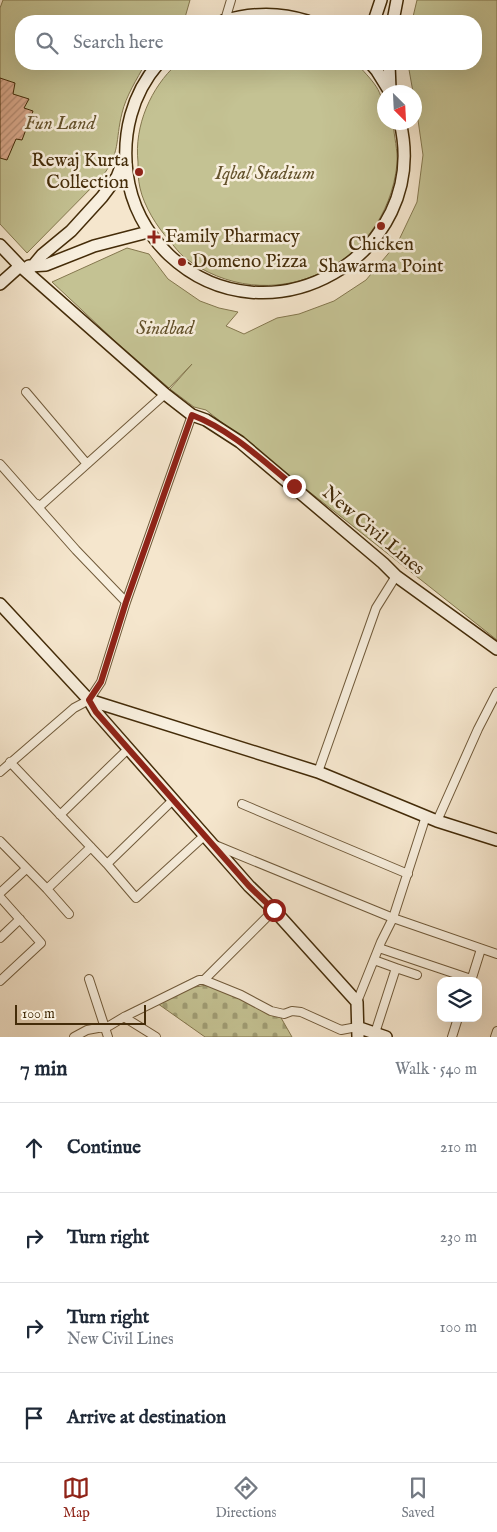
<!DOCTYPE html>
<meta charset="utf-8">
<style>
:root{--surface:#fff;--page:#f6f6f7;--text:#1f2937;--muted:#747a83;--line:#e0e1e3;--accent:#8f2418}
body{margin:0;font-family:"IM FELL English",serif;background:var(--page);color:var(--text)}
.controls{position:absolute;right:15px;bottom:15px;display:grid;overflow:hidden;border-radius:10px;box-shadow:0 5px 20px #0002}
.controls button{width:45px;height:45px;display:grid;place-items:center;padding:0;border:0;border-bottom:1px solid var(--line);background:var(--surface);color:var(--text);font:25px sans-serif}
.compass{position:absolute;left:377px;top:85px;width:45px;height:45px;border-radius:50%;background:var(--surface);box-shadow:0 5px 20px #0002;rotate:156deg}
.scale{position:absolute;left:15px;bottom:12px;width:131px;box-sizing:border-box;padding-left:5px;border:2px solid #442c09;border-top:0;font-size:14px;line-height:18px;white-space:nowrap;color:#442c09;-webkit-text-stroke:4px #f8efde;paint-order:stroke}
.stop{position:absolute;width:15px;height:15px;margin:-11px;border:4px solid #8f2418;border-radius:50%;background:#fff}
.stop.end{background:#8f2418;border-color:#fff;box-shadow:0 1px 5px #0008}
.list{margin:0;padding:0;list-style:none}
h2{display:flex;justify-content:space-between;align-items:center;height:65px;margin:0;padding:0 20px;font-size:21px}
h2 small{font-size:16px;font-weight:400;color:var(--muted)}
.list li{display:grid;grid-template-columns:32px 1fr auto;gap:15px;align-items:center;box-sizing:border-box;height:90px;padding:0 20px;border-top:1px solid var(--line)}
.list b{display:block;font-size:19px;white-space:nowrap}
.list p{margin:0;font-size:16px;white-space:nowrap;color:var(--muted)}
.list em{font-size:16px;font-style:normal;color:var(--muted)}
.icon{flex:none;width:28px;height:28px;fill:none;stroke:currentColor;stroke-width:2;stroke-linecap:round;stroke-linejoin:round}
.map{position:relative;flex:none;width:497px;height:1037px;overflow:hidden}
.search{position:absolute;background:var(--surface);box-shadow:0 5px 20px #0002;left:15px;right:15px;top:15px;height:55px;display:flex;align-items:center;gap:12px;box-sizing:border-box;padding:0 18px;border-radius:20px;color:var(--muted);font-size:19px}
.sheet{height:425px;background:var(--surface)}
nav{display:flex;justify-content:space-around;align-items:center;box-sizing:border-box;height:70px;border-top:1px solid var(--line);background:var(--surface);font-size:14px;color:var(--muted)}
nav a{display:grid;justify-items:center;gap:2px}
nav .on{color:var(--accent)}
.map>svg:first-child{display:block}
.green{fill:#c4c293;stroke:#84774e}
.cemetery{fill:url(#cemetery-stones);stroke:#84774e}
.building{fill:url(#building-hatch);stroke:#442c09}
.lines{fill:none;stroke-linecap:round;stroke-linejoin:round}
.street-casing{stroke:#705a3a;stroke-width:10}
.secondary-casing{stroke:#442c09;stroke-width:14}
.street{stroke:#f8efde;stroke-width:8}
.secondary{stroke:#f8efde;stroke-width:11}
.route{stroke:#8f2418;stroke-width:6}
.poi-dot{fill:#8f2418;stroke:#f8efde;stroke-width:2}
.labels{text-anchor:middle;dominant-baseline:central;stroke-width:5;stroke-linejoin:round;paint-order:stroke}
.park-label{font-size:19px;font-style:italic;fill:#64522c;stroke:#f8efde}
.poi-label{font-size:19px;fill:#442c09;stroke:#f8efde;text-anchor:start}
.street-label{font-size:19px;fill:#442c09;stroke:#f8efde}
</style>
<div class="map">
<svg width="497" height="1037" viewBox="0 0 497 1037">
<defs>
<pattern id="cemetery-stones" width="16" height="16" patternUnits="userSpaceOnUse" patternTransform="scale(1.25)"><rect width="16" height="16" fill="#c4c293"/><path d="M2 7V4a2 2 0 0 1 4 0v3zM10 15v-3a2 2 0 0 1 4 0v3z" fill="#a19e76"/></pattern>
<pattern id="building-hatch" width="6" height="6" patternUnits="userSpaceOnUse" patternTransform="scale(1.25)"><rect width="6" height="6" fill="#dcac90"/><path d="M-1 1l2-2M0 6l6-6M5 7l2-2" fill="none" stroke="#b48c74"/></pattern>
</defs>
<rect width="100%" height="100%" fill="#f5e6cd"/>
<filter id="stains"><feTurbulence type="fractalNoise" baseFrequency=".004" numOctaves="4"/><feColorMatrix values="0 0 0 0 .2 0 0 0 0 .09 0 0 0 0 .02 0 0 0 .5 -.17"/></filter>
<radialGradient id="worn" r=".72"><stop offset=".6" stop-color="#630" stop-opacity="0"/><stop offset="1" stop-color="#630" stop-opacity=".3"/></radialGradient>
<path class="green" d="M3,0H190L184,21H21V64H145C137,79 126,96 122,113C115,141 121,153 101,178L27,253L0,224V8Z
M417,0H497V640L206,410L194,407L170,389L192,364L169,388L116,342L52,282L127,248L149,254L168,279L200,301L219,308L238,312L226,326L244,334L277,318L299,314L334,301L366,280L398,242L417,202L423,155L414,92H413L408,64H476V21H412Z
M177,64H357C377,86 384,91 384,122L393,123C394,136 398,151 397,164C386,269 268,322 184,257C179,253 174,246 169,240C157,227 144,206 140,188C138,180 138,170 138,162C134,126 151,87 177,64Z"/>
<path class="cemetery" d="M218,983L280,1016L292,1037H205L154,1001L184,989Z"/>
<path class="building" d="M0,78L15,83L13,94L29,99L24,108L33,111L22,140L16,139L7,160L0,158Z"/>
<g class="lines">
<g class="street-casing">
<path id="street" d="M225,20L231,0
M26,392L87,464
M0,464L76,550L126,602
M37,504L39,507L165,394
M10,762L107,864L136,898L204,836
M0,772L74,708L89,700L101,682L126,602L192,415
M318,772L376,608L396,576
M242,804L408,874
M60,815L128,749
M437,821L478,729L497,692
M0,841L47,889L69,914
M215,845L393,918L497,954
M107,864L173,800
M47,889L91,847
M0,893L26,869
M0,897L41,943L0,981
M0,938L20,919
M379,948L471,979
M374,960L396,968L375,1033
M396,968L417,975
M89,979L108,1037
M204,980L274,910
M471,981L481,949
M357,1002L381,942L393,918L426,816
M124,1017L156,1037
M74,1037L87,1030L109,1026L124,1017L199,980H204L241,995L271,1011L284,1014L292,1011L301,1012L341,1030L357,1027
M452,1037L458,1018
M495,1037L497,1031"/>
</g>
<g class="secondary-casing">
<path id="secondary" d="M223,21C250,13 280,12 307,21
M374,21L381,0
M393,21L397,0
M158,64C132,94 122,134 127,173C131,204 146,233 169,255C268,348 432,255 400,122
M371,64L377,71L390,92
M389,64L390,89
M0,245L20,266L165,394L192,415L206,420L240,442L383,563L396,576L497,649
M29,266L46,265L94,246L148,232
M32,267L42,255L71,231L102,197L117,177L124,159
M0,284L20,266
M0,604L89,700L96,712L249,886L274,910L357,1002L358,1037
M89,700L318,772L437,821L497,840
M357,1027L386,1037"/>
</g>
<use href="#street" class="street"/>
<use href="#secondary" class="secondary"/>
</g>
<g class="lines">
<path class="route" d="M274,910L249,886L96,712L89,700L101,682L126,602L192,415C231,430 262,460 294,486"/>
</g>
<g class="poi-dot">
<circle cx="139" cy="172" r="5"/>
<circle cx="381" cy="226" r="5"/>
<path d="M151.5 229.5h5v5h5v5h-5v5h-5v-5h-5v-5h5z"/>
<circle cx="182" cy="262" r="5"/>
</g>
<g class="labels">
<g class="park-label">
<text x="60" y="124">Fun Land</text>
<text x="265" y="174">Iqbal Stadium</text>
<text x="165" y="329">Sindbad</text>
</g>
<g class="poi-label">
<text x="129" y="161" text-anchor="end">Rewaj Kurta<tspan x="129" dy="22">Collection</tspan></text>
<text x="165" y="237">Family Pharmacy</text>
<text x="381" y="245" text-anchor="middle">Chicken<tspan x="381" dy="22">Shawarma Point</tspan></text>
<text x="192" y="262">Domeno Pizza</text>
</g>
<g class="street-label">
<text transform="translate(373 531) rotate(40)">New Civil Lines</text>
</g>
</g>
<rect width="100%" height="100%" filter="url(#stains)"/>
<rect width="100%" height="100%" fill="url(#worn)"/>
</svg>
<div class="controls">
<button><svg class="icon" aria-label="layers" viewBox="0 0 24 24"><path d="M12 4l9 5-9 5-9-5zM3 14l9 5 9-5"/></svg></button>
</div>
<svg class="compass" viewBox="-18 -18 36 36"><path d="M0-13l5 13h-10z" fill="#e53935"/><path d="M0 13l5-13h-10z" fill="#747a83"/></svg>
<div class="scale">100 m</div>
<div class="stop" style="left:274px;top:910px"></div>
<div class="stop end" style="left:294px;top:486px"></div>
<div class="search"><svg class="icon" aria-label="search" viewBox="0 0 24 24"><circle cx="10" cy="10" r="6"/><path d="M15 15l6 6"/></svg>Search here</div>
</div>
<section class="sheet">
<h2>7 min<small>Walk · 540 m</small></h2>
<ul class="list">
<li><svg class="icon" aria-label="ahead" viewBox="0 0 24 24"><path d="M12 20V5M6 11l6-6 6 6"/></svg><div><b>Continue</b></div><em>210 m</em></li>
<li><svg class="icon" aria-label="right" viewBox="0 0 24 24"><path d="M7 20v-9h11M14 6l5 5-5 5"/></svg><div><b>Turn right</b></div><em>230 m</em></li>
<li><svg class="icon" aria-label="right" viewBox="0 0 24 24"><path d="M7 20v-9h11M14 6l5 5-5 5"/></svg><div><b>Turn right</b><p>New Civil Lines</p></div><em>100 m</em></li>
<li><svg class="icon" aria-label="arrive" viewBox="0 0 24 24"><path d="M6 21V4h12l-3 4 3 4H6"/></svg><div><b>Arrive at destination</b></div></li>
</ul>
</section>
<nav>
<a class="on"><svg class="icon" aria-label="map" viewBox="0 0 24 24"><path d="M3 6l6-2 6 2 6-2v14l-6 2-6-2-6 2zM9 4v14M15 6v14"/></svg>Map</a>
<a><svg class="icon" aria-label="directions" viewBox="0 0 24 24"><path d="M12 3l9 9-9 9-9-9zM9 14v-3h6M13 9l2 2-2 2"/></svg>Directions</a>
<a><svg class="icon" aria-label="saved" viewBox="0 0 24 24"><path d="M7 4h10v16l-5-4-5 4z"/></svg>Saved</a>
</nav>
